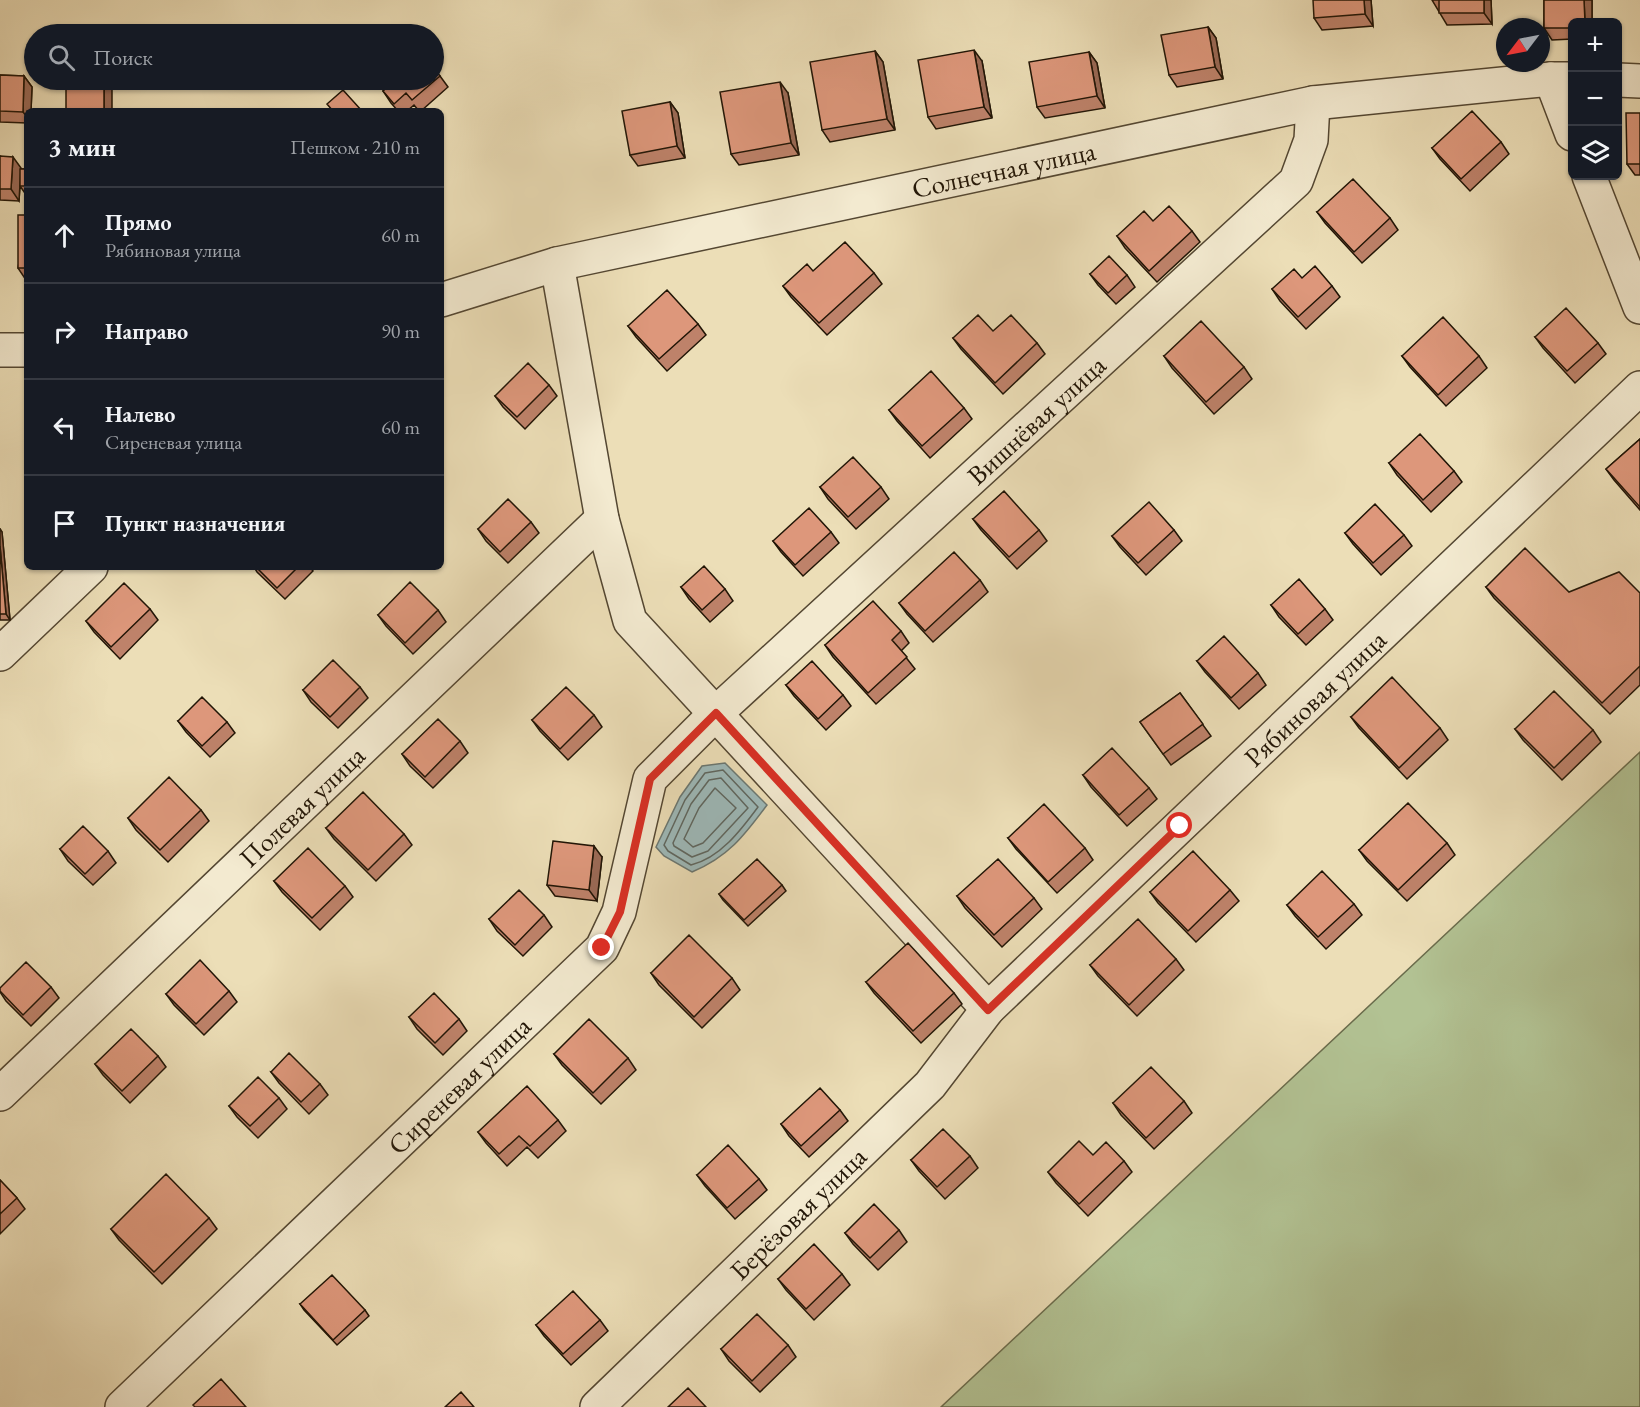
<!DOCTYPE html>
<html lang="ru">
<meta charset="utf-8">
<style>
:root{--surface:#171b24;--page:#20242c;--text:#f1f3f6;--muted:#9ea1a6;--line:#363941}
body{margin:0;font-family:"EB Garamond",serif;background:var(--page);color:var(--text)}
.controls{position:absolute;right:18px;top:18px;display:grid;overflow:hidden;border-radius:9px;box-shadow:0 2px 4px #0004}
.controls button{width:54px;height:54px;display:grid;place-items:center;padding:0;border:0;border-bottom:2px solid var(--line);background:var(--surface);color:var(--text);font:30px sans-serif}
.compass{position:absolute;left:1496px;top:18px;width:54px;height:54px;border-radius:50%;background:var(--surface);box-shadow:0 2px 4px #0004;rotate:238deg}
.stop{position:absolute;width:18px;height:18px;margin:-14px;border:4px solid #d93025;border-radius:50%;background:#fff}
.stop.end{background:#d93025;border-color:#fff;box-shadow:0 2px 6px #0008}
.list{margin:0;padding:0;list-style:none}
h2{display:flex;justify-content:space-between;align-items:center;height:78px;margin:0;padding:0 24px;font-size:26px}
h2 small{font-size:20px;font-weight:400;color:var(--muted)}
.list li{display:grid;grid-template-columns:39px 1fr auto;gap:18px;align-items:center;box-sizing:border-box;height:96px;padding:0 24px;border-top:2px solid var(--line)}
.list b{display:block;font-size:22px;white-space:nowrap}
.list p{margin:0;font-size:20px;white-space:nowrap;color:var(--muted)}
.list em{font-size:20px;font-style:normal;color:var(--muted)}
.icon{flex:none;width:33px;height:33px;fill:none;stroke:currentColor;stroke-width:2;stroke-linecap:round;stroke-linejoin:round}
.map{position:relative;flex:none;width:1640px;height:1407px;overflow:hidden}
.search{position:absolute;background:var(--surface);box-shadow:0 2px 4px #0004;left:24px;top:24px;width:420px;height:66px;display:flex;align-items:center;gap:15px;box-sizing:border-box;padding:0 21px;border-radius:33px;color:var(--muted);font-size:22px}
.panel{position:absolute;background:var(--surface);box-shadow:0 2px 4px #0004;left:24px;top:108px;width:420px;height:462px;border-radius:9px}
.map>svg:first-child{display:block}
.green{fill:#b2c293;stroke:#6a6c4c;stroke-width:1.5}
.water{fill:#9db9b9;stroke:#6b7771;stroke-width:1.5}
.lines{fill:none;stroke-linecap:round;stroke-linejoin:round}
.shore{stroke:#5f6760;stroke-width:1.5}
.minor-casing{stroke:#544732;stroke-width:36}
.minor{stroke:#f3ead0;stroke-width:33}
.wall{fill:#be826a;stroke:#211506;stroke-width:1.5}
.shaded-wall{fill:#9b6a56;stroke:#211506;stroke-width:1.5}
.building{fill:#dd977b;stroke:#211506;stroke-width:1.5}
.route{stroke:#d93025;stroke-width:8}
.labels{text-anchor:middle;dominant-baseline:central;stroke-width:6;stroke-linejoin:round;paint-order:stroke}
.street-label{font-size:27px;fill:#211506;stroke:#f3ead0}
</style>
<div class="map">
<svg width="1640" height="1407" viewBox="0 0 1640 1407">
<rect width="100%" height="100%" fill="#ecdeb7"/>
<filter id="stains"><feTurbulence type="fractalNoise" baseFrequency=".00333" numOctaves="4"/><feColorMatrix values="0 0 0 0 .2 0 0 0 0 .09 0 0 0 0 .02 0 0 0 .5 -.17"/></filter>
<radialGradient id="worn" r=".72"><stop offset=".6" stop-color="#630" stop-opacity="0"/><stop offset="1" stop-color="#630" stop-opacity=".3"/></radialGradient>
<path class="green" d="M1640,752V1407H941Z"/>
<path class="water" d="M725,763L767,805C744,836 728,857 692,872L664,856L656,847L680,797L702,766Z"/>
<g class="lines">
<path class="shore" d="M723,770L758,807C741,830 720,858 691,865L668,851L664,845L685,800L705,773Z
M721,778L748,808L708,851L692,857L674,846L673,843L691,804L709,780Z
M715,788L736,808L703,843L693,847L684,839L699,808Z"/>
<g class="minor-casing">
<g id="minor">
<path d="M1551,79L1572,134"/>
<path d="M1618,80L1640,81"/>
<path d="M1589,176L1640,307"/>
<path d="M557,264L602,519L630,621L988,1009"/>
<path id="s1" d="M441,300L557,264L1313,103L1551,79H1572"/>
<path d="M0,350H27"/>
<path d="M0,654L91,567"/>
<path id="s2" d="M0,1094L602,519"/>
<path id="s3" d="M122,1407L602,948L619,912L650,779L716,713L1296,181L1311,140L1313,103"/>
<path id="s4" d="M597,1407L930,1085L988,1009L1640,388"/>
</g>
</g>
<use href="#minor" class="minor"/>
</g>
<path class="wall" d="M1371,0L1373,26L1322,30L1314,18Z
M1432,0H1491L1492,24L1447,25Z
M1544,0H1592V22H1572V39L1552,40L1544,28Z
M1208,27L1216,38L1223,79L1177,87L1169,75Z
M875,51L883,62L895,130L830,142L822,130Z
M1089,52L1097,63L1105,108L1045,118L1037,107Z
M982,61L992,118L936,129L928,117Z
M0,75L24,76L32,87L31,111H27V123L0,122Z
M440,76L448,87L421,111H419L414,105L407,111H398L391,103L383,91L394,82L392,80H434Z
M788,93L799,155L739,165L731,154Z
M670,102L678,113L685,158L638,166L630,155Z
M1640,113V175H1635L1627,164Z
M1501,142L1509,154L1470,191L1440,159L1432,148Z
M0,156L21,169H27V196L20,186L19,201L0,200Z
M1317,212L1390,218L1398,230L1362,263L1325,223Z
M27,215V280H26L18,268Z
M1192,231L1200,242L1157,282L1125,248L1117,236Z
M813,271L874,273L882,284L827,335L791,297L783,286Z
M1090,274L1127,275L1135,287L1116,304L1098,285Z
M1302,278L1332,286L1340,297L1306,329L1280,301L1272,289Z
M698,324L706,335L667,371L636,337L628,326Z
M993,331L1037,343L1045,354L1003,394L961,349L953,338Z
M1535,337L1598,343L1606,354L1575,383L1543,348Z
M1164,356L1244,367L1252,379L1214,414L1172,368Z
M1402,356H1479L1487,368L1446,406L1410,367Z
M549,385L557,396L525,429L503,407L495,396Z
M964,408L972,419L930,458L897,421L889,410Z
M1640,439V510L1614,480L1606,469Z
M1389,463L1454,471L1462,482L1431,512L1397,475Z
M820,487H881L889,499L856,529L828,499Z
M973,519L1039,530L1047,541L1017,569L981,530Z
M531,522L539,533L508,563L486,541L478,529Z
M0,529L2,532L10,620H0Z
M1174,530L1182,541L1146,575L1120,547L1112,536Z
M831,532L839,543L803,576L781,552L773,541Z
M1345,533L1404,535L1412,546L1381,575L1353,544Z
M254,567H310L313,571L285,599L257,572Z
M980,580L988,592L933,642L907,614L899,603Z
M681,587L725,589L733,601L710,622L689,599Z
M1486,587L1569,592L1640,593V685L1610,714L1494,598Z
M1271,605L1325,609L1333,620L1306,645L1279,617Z
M150,609L158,620L120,659L94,632L86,621Z
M438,610L446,622L413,654L386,626L378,615Z
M901,631L909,643L901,651L915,669L876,704L833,657L825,645Z
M1197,661L1258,673L1266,685L1239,709L1205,672Z
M786,685L843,695L851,706L826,730L794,696Z
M360,687L368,698L338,728L311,702L303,690Z
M1180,693L1211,736L1171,765L1140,722Z
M594,715L602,727L568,760L540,731L532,720Z
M1351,717L1440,728L1448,740L1407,779L1359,728Z
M178,721L227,722L235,733L210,757L186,732Z
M1515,729L1593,730L1601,742L1562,780L1523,740Z
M460,741L468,753L433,788L410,766L402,754Z
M1083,775L1149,788L1157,799L1127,826L1091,787Z
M201,810L209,821L168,862L136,830L128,818Z
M326,828L404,834L412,845L376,881L334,839Z
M1008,838L1085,848L1093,860L1057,893L1016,849Z
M1447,843L1455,855L1407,901L1367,861L1359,850Z
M60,849L108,851L116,863L93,885L68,861Z
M602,857L597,901L555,896L547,885Z
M274,881L345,886L353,897L320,930L282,892Z
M782,885L786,891L748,926L723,900L719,894Z
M1230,890L1239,901L1196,942L1158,903L1150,892Z
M957,896L1034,898L1042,909L1002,947L965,908Z
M1354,904L1362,915L1326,949L1295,916L1287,905Z
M544,915L552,927L523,956L497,931L489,919Z
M1176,959L1184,970L1137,1016L1098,976L1090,965Z
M651,973L732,978L740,990L702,1028L659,985Z
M866,982L954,993L962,1004L921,1043L874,993Z
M51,987L59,998L31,1026L6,1001L0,992V988Z
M229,991L237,1002L204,1035L174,1005L166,994Z
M409,1017L459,1019L467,1031L443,1055L417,1029Z
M554,1054L628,1058L636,1070L601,1104L562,1065Z
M158,1056L166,1067L130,1103L103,1075L95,1064Z
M271,1072L320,1084L328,1095L309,1114L279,1083Z
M279,1098L287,1109L258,1138L237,1117L229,1106Z
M1184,1101L1192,1113L1154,1149L1121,1115L1113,1103Z
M840,1110L848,1121L809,1157L789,1136L781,1124Z
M558,1120L566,1131L538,1158L527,1147L507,1166L486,1143L478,1132Z
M1093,1155L1124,1161L1132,1172L1088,1216L1056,1183L1048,1172Z
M970,1156L978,1168L945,1199L919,1171L911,1160Z
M697,1175L759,1179L767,1190L735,1219L705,1186Z
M0,1180L17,1198L25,1209L0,1234Z
M209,1218L217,1229L162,1284L119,1240L111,1229Z
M899,1230L907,1242L878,1270L853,1244L845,1233Z
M842,1274L850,1285L814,1320L786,1290L778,1279Z
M300,1304L365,1310L369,1316L337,1345L304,1310Z
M600,1320L608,1331L571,1365L544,1336L536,1325Z
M788,1345L796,1357L760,1392L729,1361L721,1349Z"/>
<path class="shaded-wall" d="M1364,0H1371L1373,26L1365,14Z
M1484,0H1491L1492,24L1484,13Z
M1584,0H1592V22H1585Z
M1208,27L1216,38L1223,79L1215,67Z
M974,50L982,61L992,118L984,107Z
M875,51L883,62L895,130L887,119Z
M1089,52L1097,63L1105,108L1097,96Z
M24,76L32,87L31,111H27V117L23,112Z
M104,80H107L112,87V111H104Z
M780,82L788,93L799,155L791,143Z
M670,102L678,113L685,158L677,146Z
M13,157L21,168L19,201L11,189Z
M0,529L2,532L10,620L6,614L0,546Z
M594,846L602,857L597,901L589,890Z"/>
<path class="building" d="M1313,0H1364L1365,14L1314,18Z
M1439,0H1484V13H1439Z
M1544,0H1584L1585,22H1572V28H1544Z
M1208,27L1215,67L1169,75L1161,35Z
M398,28L403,34H391Z
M974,50L984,107L928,117L918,60Z
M875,51L887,119L822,130L810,62Z
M1089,52L1097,96L1037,107L1029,62Z
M434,68L440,76L412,100L406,93L394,104L383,91L395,81L394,80H434Z
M0,75L24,76L23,112L0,111Z
M66,80H104V111H66Z
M780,82L791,143L731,154L720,92Z
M343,90L362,111H333L327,104Z
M670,102L677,146L630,155L622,111Z
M1472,111L1501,142L1461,179L1432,148Z
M1626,113H1640V164H1627Z
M0,156L13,157L11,189H0Z
M20,169H27V186H20Z
M1353,179L1390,218L1354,252L1317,212Z
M1169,206L1192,231L1149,271L1117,236L1144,211L1153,221Z
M18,215H27V268H18Z
M845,242L874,273L819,323L783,286L807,264L813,271Z
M1109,256L1127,275L1108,293L1090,274Z
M1315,266L1332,286L1298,317L1272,289L1294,269L1302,278Z
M667,290L698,324L659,359L628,326Z
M1566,308L1598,343L1567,371L1535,337Z
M978,315L993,331L1011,315L1037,343L995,383L953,338Z
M1443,317L1479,356L1438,395L1402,356Z
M1201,321L1244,367L1206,402L1164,356Z
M528,363L549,385L517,417L495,396Z
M931,371L964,408L922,446L889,410Z
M1420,434L1454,471L1423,500L1389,463Z
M1640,439V507L1606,469Z
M853,457L881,487L848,517L820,487Z
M1004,491L1039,530L1009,557L973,519Z
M508,499L531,522L500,552L478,529Z
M1149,502L1174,530L1138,563L1112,536Z
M1375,504L1404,535L1373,563L1345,533Z
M809,508L831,532L795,565L773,541Z
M0,546L6,614H0Z
M1525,548L1569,592L1619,572L1640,593V666L1602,703L1486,587Z
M954,552L980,580L925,631L899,603Z
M704,566L725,589L702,610L681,587Z
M256,567H298L277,588Z
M1299,579L1325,609L1298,634L1271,605Z
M410,582L438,610L405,643L378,615Z
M124,583L150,609L111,647L86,621Z
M873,601L901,631L892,640L907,657L868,693L825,645Z
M1224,636L1258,673L1231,698L1197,661Z
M333,660L360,687L330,717L303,690Z
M812,661L843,695L818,719L786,685Z
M1392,677L1440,728L1399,768L1351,717Z
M566,687L594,715L560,749L532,720Z
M1554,691L1593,730L1554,768L1515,729Z
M1180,693L1203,724L1163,754L1140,722Z
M202,697L227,722L202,746L178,721Z
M438,719L460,741L425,777L402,754Z
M1112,748L1149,788L1119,815L1083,775Z
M169,777L201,810L160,850L128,818Z
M363,792L404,834L368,870L326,828Z
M1408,803L1447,843L1398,890L1359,850Z
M1044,804L1085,848L1048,882L1008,838Z
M83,826L108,851L85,874L60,849Z
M553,841L594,846L589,890L547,885Z
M308,848L345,886L312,918L274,881Z
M1193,851L1230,890L1188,931L1150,892Z
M757,859L782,885L744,920L719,894Z
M998,859L1034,898L994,935L957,896Z
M1322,871L1354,904L1318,937L1287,905Z
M519,890L544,915L515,945L489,919Z
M1138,919L1176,959L1129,1005L1090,965Z
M689,935L732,978L694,1017L651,973Z
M908,943L954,993L913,1031L866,982Z
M200,960L229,991L196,1024L166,994Z
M26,962L51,987L23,1015L0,991V988Z
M434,993L459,1019L435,1043L409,1017Z
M589,1019L628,1058L593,1093L554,1054Z
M131,1029L158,1056L122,1091L95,1064Z
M289,1053L320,1084L301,1102L271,1072Z
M1151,1067L1184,1101L1146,1138L1113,1103Z
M258,1077L279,1098L250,1126L229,1106Z
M527,1086L558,1120L530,1146L519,1136L499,1154L478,1132Z
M820,1088L840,1110L801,1146L781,1124Z
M943,1129L970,1156L937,1187L911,1160Z
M1079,1141L1093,1155L1106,1142L1124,1161L1079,1204L1048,1172Z
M728,1145L759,1179L727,1208L697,1175Z
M166,1174L209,1218L154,1272L111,1229Z
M0,1180L17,1198L0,1214Z
M874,1204L899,1230L870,1258L845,1233Z
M814,1244L842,1274L806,1309L778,1279Z
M332,1275L365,1310L333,1340L300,1304Z
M573,1291L600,1320L563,1354L536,1325Z
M757,1314L788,1345L752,1381L721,1349Z
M221,1379L246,1407H195L193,1405Z
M688,1388L706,1407H668Z
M461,1392L474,1407H445Z"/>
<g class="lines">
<path class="route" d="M602,948L620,912L650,779L716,713L988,1010L1180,826"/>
</g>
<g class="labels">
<g class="street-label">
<text stroke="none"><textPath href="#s1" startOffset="578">Солнечная улица</textPath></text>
<text stroke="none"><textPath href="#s3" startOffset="1368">Вишнёвая улица</textPath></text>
<text stroke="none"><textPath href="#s4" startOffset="1010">Рябиновая улица</textPath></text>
<text stroke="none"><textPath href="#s2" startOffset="417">Полевая улица</textPath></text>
<text stroke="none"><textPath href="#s3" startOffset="466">Сиреневая улица</textPath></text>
<text stroke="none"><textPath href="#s4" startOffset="279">Берёзовая улица</textPath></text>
</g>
</g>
<rect width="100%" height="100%" filter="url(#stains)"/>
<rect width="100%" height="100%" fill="url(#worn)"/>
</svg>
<div class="controls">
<button>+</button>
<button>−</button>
<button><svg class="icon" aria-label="layers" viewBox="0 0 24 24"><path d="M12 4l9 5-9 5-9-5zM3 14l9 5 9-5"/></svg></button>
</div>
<svg class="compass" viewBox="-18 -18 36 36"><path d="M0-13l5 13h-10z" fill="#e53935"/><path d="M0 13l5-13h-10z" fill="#9ea1a6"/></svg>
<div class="stop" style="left:1180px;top:826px"></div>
<div class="stop end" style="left:602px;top:948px"></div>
<div class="search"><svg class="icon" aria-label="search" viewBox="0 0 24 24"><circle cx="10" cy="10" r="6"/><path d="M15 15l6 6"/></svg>Поиск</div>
<section class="panel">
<h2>3 мин<small>Пешком · 210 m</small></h2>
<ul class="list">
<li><svg class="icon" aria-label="ahead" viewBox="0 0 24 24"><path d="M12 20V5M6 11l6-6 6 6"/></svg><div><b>Прямо</b><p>Рябиновая улица</p></div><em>60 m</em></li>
<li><svg class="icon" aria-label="right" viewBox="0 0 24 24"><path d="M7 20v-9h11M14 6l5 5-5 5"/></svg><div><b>Направо</b></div><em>90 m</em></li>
<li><svg class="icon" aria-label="left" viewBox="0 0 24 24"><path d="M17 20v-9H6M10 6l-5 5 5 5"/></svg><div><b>Налево</b><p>Сиреневая улица</p></div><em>60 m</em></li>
<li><svg class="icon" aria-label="arrive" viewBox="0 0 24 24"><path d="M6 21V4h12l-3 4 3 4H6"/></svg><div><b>Пункт назначения</b></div></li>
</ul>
</section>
</div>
